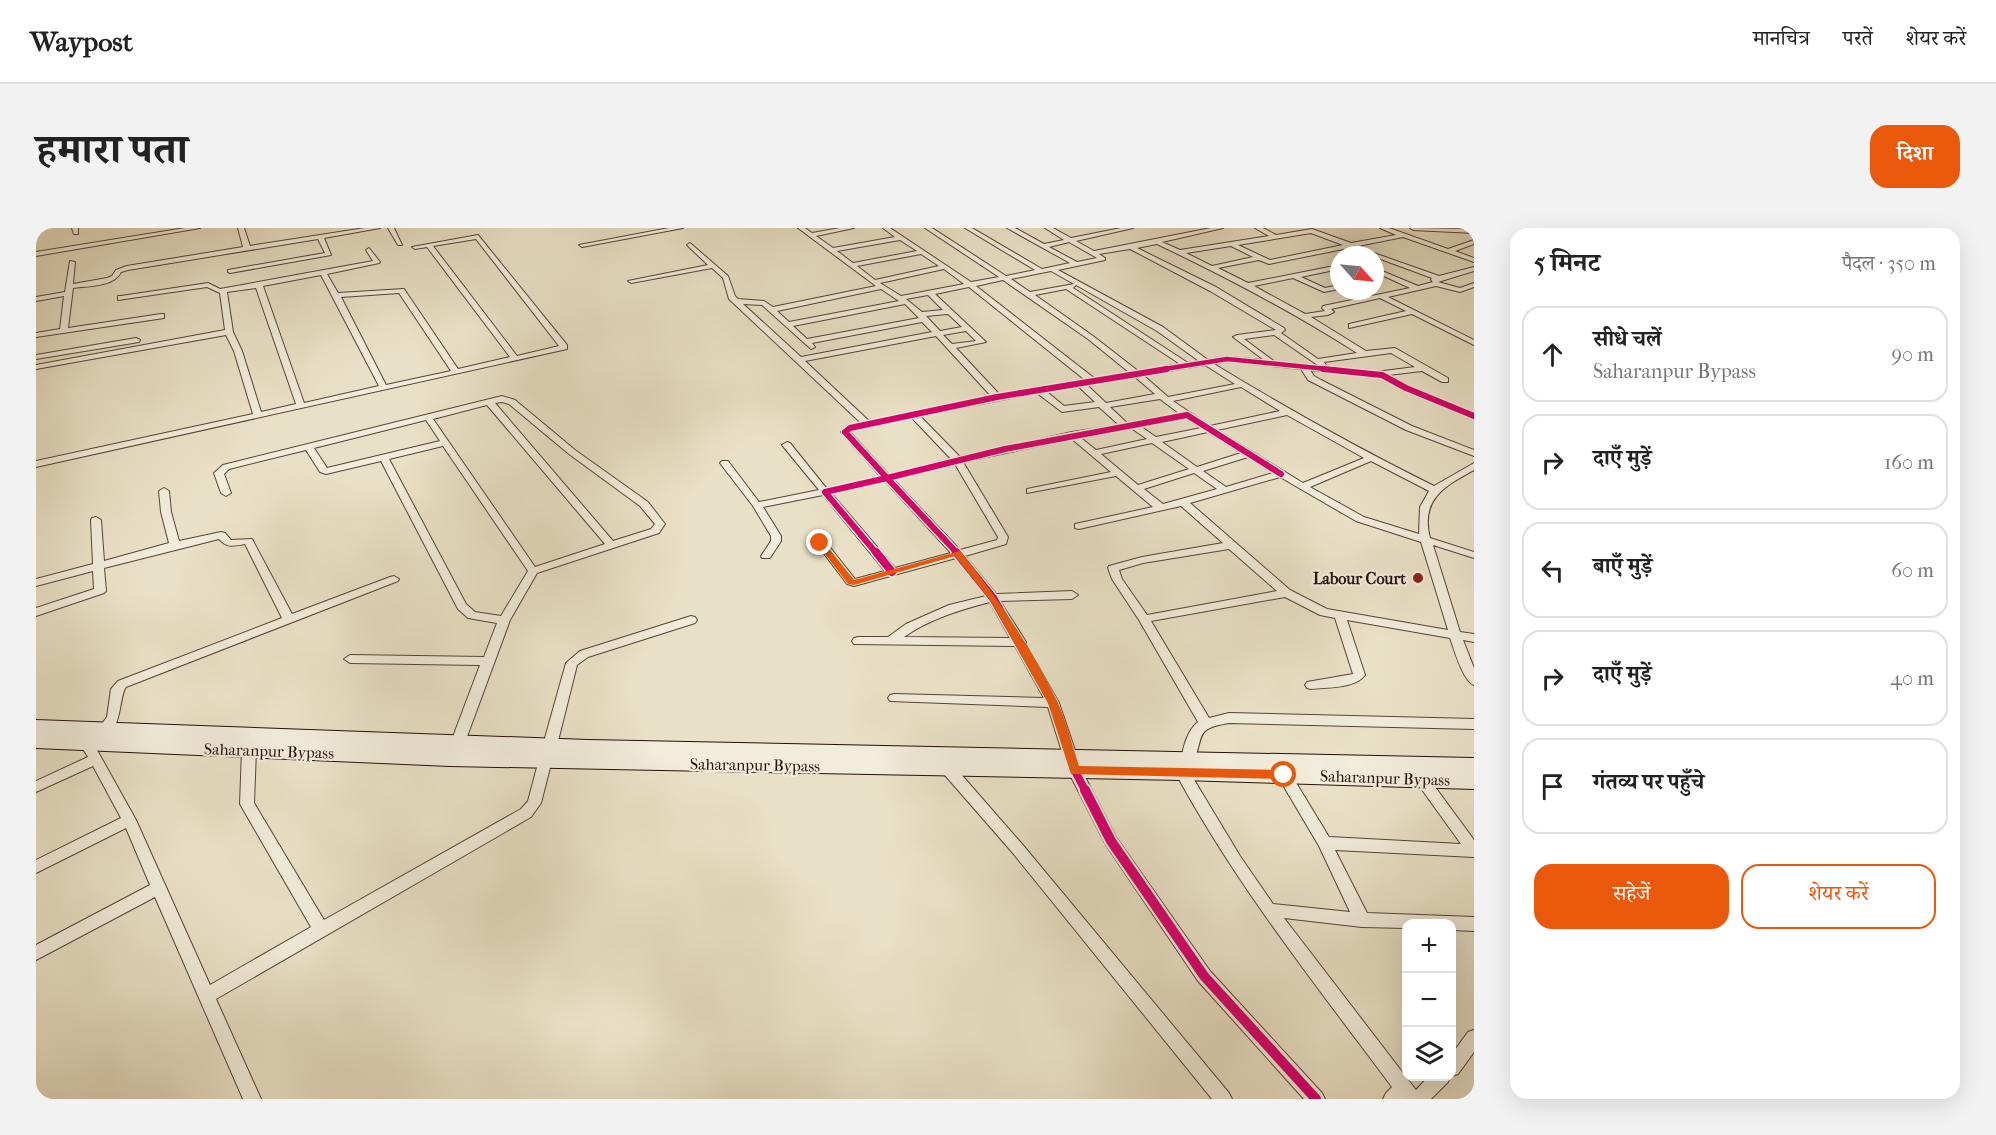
<!DOCTYPE html>
<html lang="hi">
<meta charset="utf-8">
<style>
:root{--surface:#fff;--page:#f2f2f2;--text:#222;--muted:#767676;--line:#e0e0e0;--accent:#ea580c}
body{margin:0;font-family:"IM FELL French Canon","Noto Serif Devanagari",serif;background:var(--page);color:var(--text)}
.controls{position:absolute;right:18px;bottom:18px;display:grid;overflow:hidden;border-radius:12px;box-shadow:0 6px 24px #0002}
.controls button{width:54px;height:54px;display:grid;place-items:center;padding:0;border:0;border-bottom:2px solid var(--line);background:var(--surface);color:var(--text);font:30px sans-serif}
.compass{position:absolute;left:1294px;top:18px;width:54px;height:54px;border-radius:50%;background:var(--surface);box-shadow:0 6px 24px #0002;rotate:117deg}
.stop{position:absolute;width:18px;height:18px;margin:-14px;border:4px solid #ea580c;border-radius:50%;background:#fff}
.stop.end{background:#ea580c;border-color:#fff;box-shadow:0 2px 6px #0008}
.list{margin:0;padding:0;list-style:none}
h2{display:flex;justify-content:space-between;align-items:center;height:78px;margin:0;padding:0 24px;font-size:26px}
h2 small{font-size:20px;font-weight:400;color:var(--muted)}
.list li{display:grid;grid-template-columns:39px 1fr auto;gap:18px;align-items:center;box-sizing:border-box;height:96px;margin:0 12px 12px;padding:0 12px;border:2px solid var(--line);border-radius:18px}
.list b{display:block;font-size:22px;white-space:nowrap}
.list p{margin:0;font-size:20px;white-space:nowrap;color:var(--muted)}
.list em{font-size:20px;font-style:normal;color:var(--muted)}
.actions{display:flex;gap:12px;padding:18px 24px}
.actions a{flex:1;padding:14px 0;border:2px solid var(--accent);border-radius:18px;text-align:center;font-size:21px;color:var(--accent)}
.actions .main{background:var(--accent);color:#fff}
.icon{flex:none;width:33px;height:33px;fill:none;stroke:currentColor;stroke-width:2;stroke-linecap:round;stroke-linejoin:round}
.map{position:relative;flex:none;width:1438px;height:871px;overflow:hidden;border-radius:18px}
header{display:flex;align-items:center;gap:36px;box-sizing:border-box;height:84px;padding:0 30px;background:var(--surface);border-bottom:2px solid var(--line)}
header strong{font-size:28px}
nav{display:flex;gap:33px;margin-inline-start:auto;font-size:21px}
.intro{display:flex;align-items:center;justify-content:space-between;box-sizing:border-box;height:144px;padding:0 36px}
h1{margin:0;font-size:42px}
.button{padding:15px 27px;border-radius:18px;background:var(--accent);color:#fff;font-size:21px;font-weight:700}
main{display:flex;gap:36px;padding:0 36px}
aside{flex:1;background:var(--surface);border-radius:18px;box-shadow:0 6px 24px #0002}
.map>svg:first-child{display:block}
.lines{fill:none;stroke-linecap:round;stroke-linejoin:round}
.minor-casing{stroke:#554437;stroke-width:2}
.secondary-casing{stroke:#241007;stroke-width:2}
.minor{fill:#f1ecdb;fill-rule:evenodd}
.secondary{fill:#f1ecdb;fill-rule:evenodd}
.cycleway-far3-casing{stroke:#f1ecdb;stroke-width:7}
.cycleway-far2-casing{stroke:#f1ecdb;stroke-width:9}
.cycleway-far1-casing{stroke:#f1ecdb;stroke-width:11}
.cycleway-casing{stroke:#f1ecdb;stroke-width:14}
.cycleway-far3{stroke:#d6006c;stroke-width:4.5}
.cycleway-far2{stroke:#d6006c;stroke-width:6}
.cycleway-far1{stroke:#d6006c;stroke-width:8}
.cycleway{stroke:#d6006c;stroke-width:10}
.route{fill:#ea580c}
.poi-dot{fill:#8f2418;stroke:#f1ecdb;stroke-width:2}
.labels{text-anchor:middle;dominant-baseline:central;stroke-width:4.5;stroke-linejoin:round;paint-order:stroke}
.poi-label{font-size:16px;font-weight:bold;fill:#241007;stroke:#f1ecdb;text-anchor:end}
.street-label{font-size:16px;fill:#241007;stroke:#f1ecdb}
</style>
<header>
<strong>Waypost</strong>
<nav><a>मानचित्र</a><a>परतें</a><a>शेयर करें</a></nav>
</header>
<div class="intro"><h1>हमारा पता</h1><a class="button">दिशा</a></div>
<main>
<div class="map">
<svg width="1438" height="871" viewBox="0 0 1438 871">
<rect width="100%" height="100%" fill="#e9e1c7"/>
<filter id="stains"><feTurbulence type="fractalNoise" baseFrequency=".00333" numOctaves="4"/><feColorMatrix values="0 0 0 0 .2 0 0 0 0 .09 0 0 0 0 .02 0 0 0 .5 -.17"/></filter>
<radialGradient id="worn" r=".72"><stop offset=".6" stop-color="#630" stop-opacity="0"/><stop offset="1" stop-color="#630" stop-opacity=".3"/></radialGradient>
<g class="lines">
<g class="minor-casing">
<path id="minor" d="M36,0H42V6H38Z
M149,0H164L0,28V24Z
M202,0H208L214,18L329,0H344L288,10L295,27L194,45L192,44V42L289,25L282,11L92,42L85,44C78,59 51,58 37,60L32,100L125,86H128V90L0,109V105L24,101L28,68L0,73V69L29,64L34,33L39,34L37,56L71,50L76,48L80,42L91,38L207,19Z
M352,0H358L366,17H362Z
M633,0H647L546,19L543,17Z
M762,0H769L776,5L804,0H818L780,8L797,20L859,9L847,0H854L935,54L963,49L889,0H896L970,48L999,42L929,0H936L1006,41L1034,35L971,0H979L1008,16L1028,12L1009,0H1017L1035,10L1085,0H1097L1040,13L1058,23L1175,0H1187L1126,14L1144,22L1233,8L1219,0H1227L1240,7L1276,1L1315,15L1360,7L1344,0H1353L1412,21L1438,12V16L1419,23L1438,30V34L1367,9L1233,36L1223,32L1182,40L1212,55L1303,37V41L1265,49L1289,60L1303,57V61L1288,64L1257,50L1218,58L1269,86L1289,83L1286,80L1287,78L1374,60L1339,44V40L1382,58L1397,54L1395,52L1396,50L1339,29V27L1331,26V24H1335L1403,48L1438,39V43L1402,54L1424,60L1438,55V59L1424,64L1400,58L1352,69L1438,112V117L1376,86L1313,100V96L1370,83L1344,70L1295,81L1298,84L1292,87L1275,89L1330,123L1359,120L1412,150V154H1406L1386,143L1352,147L1373,158L1438,185V191L1367,162L1344,149L1274,142L1278,148L1285,152L1376,198L1438,222V228L1370,202L1272,152L1265,141L1191,133L1178,136C1250,180 1322,220 1398,258L1438,235V242C1409,258 1384,271 1394,310L1438,324V330L1397,317L1424,404L1438,406V414L1427,412L1438,440V457C1427,453 1418,421 1414,410L1311,392L1329,447C1319,461 1291,459 1275,461L1271,460L1269,457L1271,454L1317,446L1299,390L1284,387L1249,369L1115,393L1173,490L1193,485L1438,491V501L1193,495C1157,501 1169,508 1157,535H1147L1145,531C1148,517 1151,503 1162,494L1103,392L1076,351L1072,340L1073,338L1106,329L1187,315L1145,278L1043,301L1039,300V296L1117,279L1080,248L991,265V261L1075,244L1036,211L927,234L972,309L970,316L929,328L960,366L1036,363L1042,367L1036,371L964,373L990,414L989,416L1023,475L1046,543L1080,609L1174,743L1286,865L1289,871H1268L1162,753L1070,617L1032,543L1012,479L854,473L852,470L854,467L858,466L1008,470L979,418L818,416L816,413L818,410L822,409H852L870,396L913,377L950,368L920,330L818,358L811,356L780,315L781,313H789L819,351L849,343L787,267L727,279L745,308V313L734,330H726L725,328L735,313V308L717,278L684,235L686,233H692L723,274L783,262L746,217L751,214L754,215L791,261L845,249L805,204L811,198L825,195L693,71L687,50L676,40L595,55L592,53L672,37L652,18L651,17L654,15L692,48L699,68L702,71L728,73L737,79L840,58ZM1275,5L1307,17L1234,32L1202,17ZM864,12L881,23L817,35L801,23ZM1033,14L1061,30L1041,34L1013,19ZM1121,16C1190,49 1257,84 1321,125L1282,131L1245,105L1249,102L1248,100L1180,59L1101,20ZM1195,18L1217,29L1176,38L1150,25ZM1094,21L1174,63L1240,102L1201,107L1197,109L1228,132L1191,129L1172,132L1127,99L1022,42L1069,32V30L1063,26ZM885,26L903,38L839,52L821,38ZM908,41L928,56L865,68L844,55ZM1015,43L1038,56L994,64L975,51ZM967,52L1052,111L1094,145L1058,150L940,58ZM1040,57L1121,103L1163,133L1152,135L1037,60ZM933,59L1049,152L963,166L920,120L950,114L899,66ZM845,61L863,73L753,94L741,83ZM1030,61L1144,136L1102,143L1057,108L999,67ZM892,67L907,82L886,84L870,71ZM707,76L726,77L775,121L779,119L776,115L886,94L896,104L765,129ZM869,76L883,90L771,111L757,98ZM912,86L926,99L904,103L890,88ZM930,103L940,113L916,116L907,107ZM1238,107L1283,138L1239,134L1208,111ZM900,108L955,168L833,193L769,133ZM1355,125L1379,139L1340,144L1291,139L1288,134ZM1169,137L1199,156L1132,169L1107,147ZM1099,149L1119,166L1070,175L1051,157ZM1042,158L1059,174L1028,178L1010,163ZM1205,159L1244,183L1174,198L1137,173ZM1001,165L1026,184L1063,179L1083,197L1036,204L924,229L884,188ZM1124,171L1144,186L1091,195L1074,179ZM1251,187L1328,230L1267,255L1181,202ZM876,190L915,231L853,247L814,204L817,202ZM1150,190L1165,200L1120,209L1104,198ZM1095,200L1111,211L1060,222L1045,210ZM1172,204L1205,225L1161,239L1126,214ZM1116,215L1153,241L1102,257L1065,226ZM1212,229L1237,245L1190,259L1167,243ZM1335,233L1393,263L1384,279L1383,306L1328,289L1274,259ZM919,236L962,309L961,312L924,322L857,251ZM1158,245L1181,261L1127,276L1108,261ZM1244,249L1320,293L1385,314L1412,402L1291,381L1254,362L1154,275ZM849,253L915,325L859,340L795,265ZM1193,321L1241,363L1111,387L1086,351L1083,342L1107,335ZM954,374L974,410L868,409C893,391 924,382 954,374Z
M1374,0L1438,1V5L1377,2Z
M442,7L531,117V121L0,239V233L217,186L198,123L190,107L0,141V137L189,102L184,65L171,59L82,72V68H85L172,55L184,61L337,33L330,22L333,20L344,34L343,35L291,46L302,65L368,61L422,141L474,129L391,19L379,21L376,19ZM440,11L523,118L481,128L397,18ZM285,47L343,158L268,175L227,58ZM220,60L260,176L225,184L206,123L197,104L191,64ZM363,65L415,143L350,157L305,69Z
M100,110L104,112L103,114L0,131V127Z
M466,168L479,172L539,222L612,274L629,296L623,305L501,345L474,392L429,514L427,517H417L415,514L444,437L314,435L308,431L314,427L448,429L461,395L432,390L422,381L345,233L290,246L284,244L270,222L193,241L188,246L195,265L190,268L185,265L178,245L187,237ZM466,174L473,176L533,226L604,278L619,296L615,301L577,313L459,175ZM451,177L569,316L499,339L397,191ZM390,192L404,213L291,240L278,220ZM407,218L492,343L465,388L439,384L430,376L353,231Z
M128,260L133,263L135,284L143,313L185,304L189,305L195,312L216,311L256,386L354,349L358,348L363,351L362,353L90,459C82,469 87,512 62,505L61,502L71,489L75,461L82,453L246,390L209,316C197,318 191,320 183,311L68,340L70,363L68,365L0,388V380L58,361L57,343L0,358V351L57,336L55,292L56,290L60,289L65,292L68,333L133,315L125,284L123,263Z
M655,388L659,389L661,392L659,395L552,429L541,437L521,517L519,520H509L507,517L530,435L544,423Z
M51,511L56,513L100,592L174,757L275,699L204,576L206,522L208,518H218L220,522L218,575L288,692L485,581L492,573L504,528H514L516,532L505,575L495,589L180,771L225,871H207L119,669L0,732V717L114,657L90,600L0,645V632L85,590L57,538L0,564V553L52,529L44,516L46,513Z
M912,536L917,537L986,616L1193,865L1196,871H1176L976,624L907,545L905,541L907,537Z
M1146,539L1151,540L1204,628L1237,676L1314,684L1283,618L1241,547L1243,543L1248,542L1253,543L1293,609L1425,616L1379,552L1381,548L1386,547L1391,548L1438,612V629L1299,622L1331,685L1438,689V703L1416,702V696H1370V700L1326,699L1248,690L1380,862L1393,848H1414L1412,854L1395,871H1347L1350,865L1356,859C1280,757 1200,657 1139,544L1141,540Z
M1438,802V824L1422,846L1416,848V826L1432,804Z"/>
</g>
<g class="secondary-casing">
<path id="secondary" d="M0,492L552,512L1438,530V561L1146,552L414,538L0,520Z"/>
</g>
<use href="#minor" class="minor"/>
<use href="#secondary" class="secondary"/>
<g class="cycleway-far3-casing">
<path id="cycleway-far3" d="M1122,142L1191,131L1301,142"/>
</g>
<g class="cycleway-far2-casing">
<path id="cycleway-far2" d="M1131,141L961,169L814,200L809,204L851,250L969,221L1151,187L1245,246
M1287,141L1346,147L1370,160L1438,188
M841,326L789,264L851,250L922,326"/>
</g>
<g class="cycleway-far1-casing">
<path id="cycleway-far1" d="M840,324L856,344
M920,324L957,370L1017,475L1039,543L1050,564"/>
</g>
<g class="cycleway-casing">
<path id="cycleway" d="M1049,562L1075,613L1168,748L1280,871"/>
</g>
<use href="#cycleway-far3" class="cycleway-far3"/>
<use href="#cycleway-far2" class="cycleway-far2"/>
<use href="#cycleway-far1" class="cycleway-far1"/>
<use href="#cycleway" class="cycleway"/>
</g>
<path class="route" d="M782,313H787L818,352L924,323C962,370 995,419 1021,473C1031,494 1036,517 1043,538L1248,542L1253,547L1248,551L1035,546L1012,475L954,372L919,328L818,357L812,356L782,317Z"/>
<circle class="poi-dot" cx="1382" cy="350" r="6"/>
<g class="labels">
<g class="poi-label">
<text x="1370" y="350">Labour Court</text>
</g>
<g class="street-label">
<text transform="translate(233 523) rotate(2)">Saharanpur Bypass</text>
<text transform="translate(719 537) rotate(1)">Saharanpur Bypass</text>
<text transform="translate(1349 550) rotate(2)">Saharanpur Bypass</text>
</g>
</g>
<rect width="100%" height="100%" filter="url(#stains)"/>
<rect width="100%" height="100%" fill="url(#worn)"/>
</svg>
<div class="controls">
<button>+</button>
<button>−</button>
<button><svg class="icon" aria-label="layers" viewBox="0 0 24 24"><path d="M12 4l9 5-9 5-9-5zM3 14l9 5 9-5"/></svg></button>
</div>
<svg class="compass" viewBox="-18 -18 36 36"><path d="M0-13l5 13h-10z" fill="#e53935"/><path d="M0 13l5-13h-10z" fill="#767676"/></svg>
<div class="stop" style="left:1248px;top:547px"></div>
<div class="stop end" style="left:784px;top:315px"></div>
</div>
<aside>
<h2>5 मिनट<small>पैदल · 350 m</small></h2>
<ul class="list">
<li><svg class="icon" aria-label="ahead" viewBox="0 0 24 24"><path d="M12 20V5M6 11l6-6 6 6"/></svg><div><b>सीधे चलें</b><p>Saharanpur Bypass</p></div><em>90 m</em></li>
<li><svg class="icon" aria-label="right" viewBox="0 0 24 24"><path d="M7 20v-9h11M14 6l5 5-5 5"/></svg><div><b>दाएँ मुड़ें</b></div><em>160 m</em></li>
<li><svg class="icon" aria-label="left" viewBox="0 0 24 24"><path d="M17 20v-9H6M10 6l-5 5 5 5"/></svg><div><b>बाएँ मुड़ें</b></div><em>60 m</em></li>
<li><svg class="icon" aria-label="right" viewBox="0 0 24 24"><path d="M7 20v-9h11M14 6l5 5-5 5"/></svg><div><b>दाएँ मुड़ें</b></div><em>40 m</em></li>
<li><svg class="icon" aria-label="arrive" viewBox="0 0 24 24"><path d="M6 21V4h12l-3 4 3 4H6"/></svg><div><b>गंतव्य पर पहुँचे</b></div></li>
</ul>
<div class="actions"><a class="main">सहेजें</a><a>शेयर करें</a></div>
</aside>
</main>
